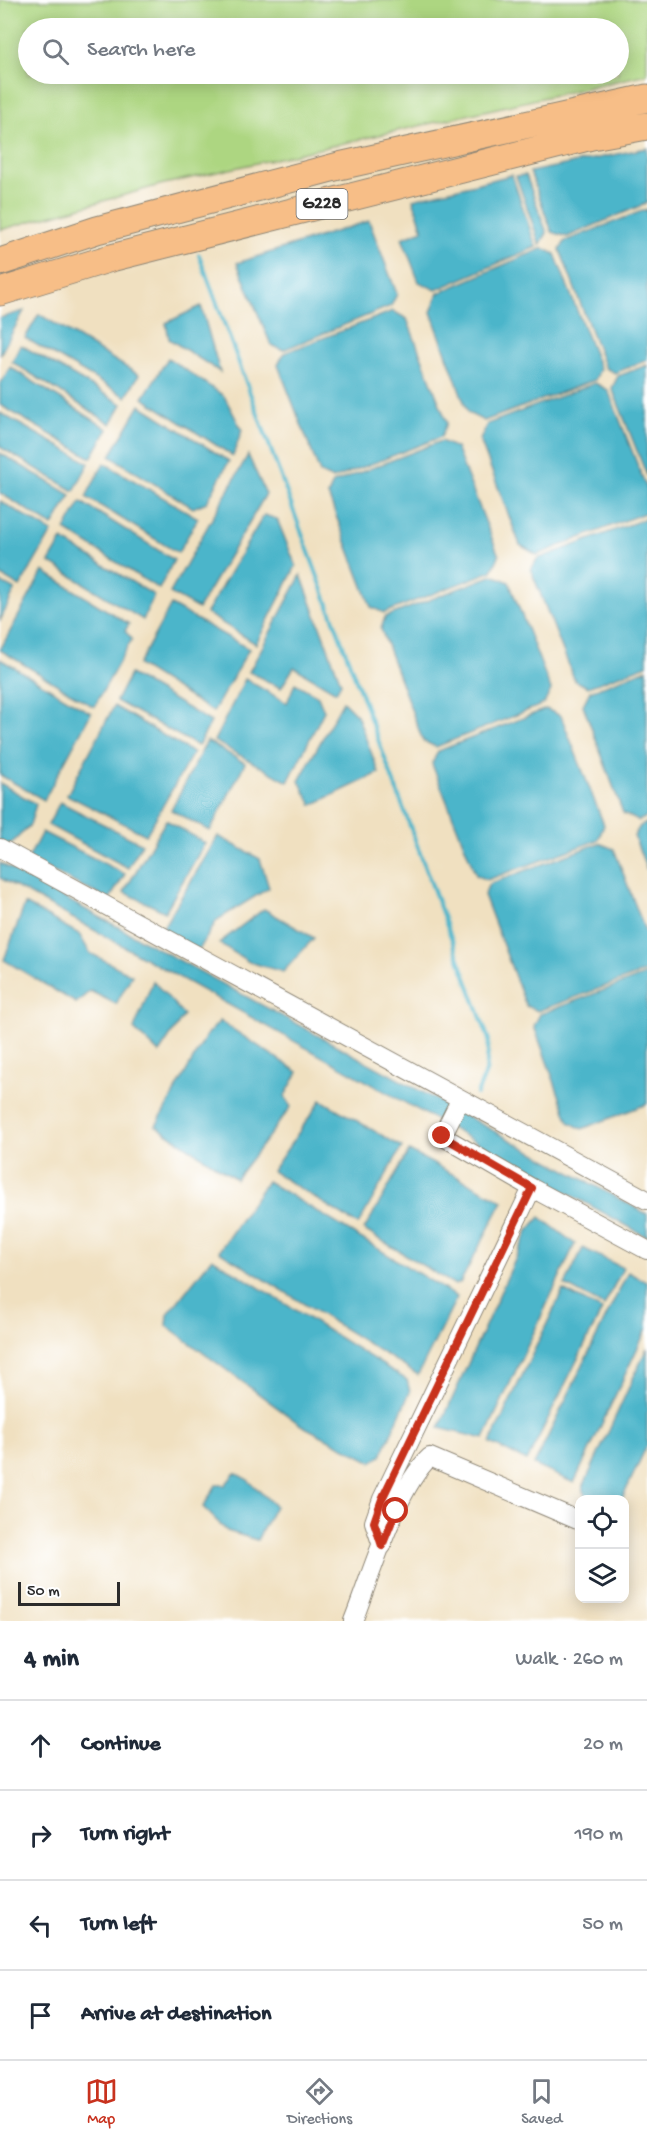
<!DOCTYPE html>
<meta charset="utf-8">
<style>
:root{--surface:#fff;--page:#f2f2f3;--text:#1f2937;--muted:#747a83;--line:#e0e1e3;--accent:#c8321e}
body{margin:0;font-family:"Gochi Hand",sans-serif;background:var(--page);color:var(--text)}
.controls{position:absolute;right:18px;bottom:18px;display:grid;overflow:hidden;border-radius:12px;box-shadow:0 3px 15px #0003}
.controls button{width:54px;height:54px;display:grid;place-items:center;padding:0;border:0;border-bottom:2px solid var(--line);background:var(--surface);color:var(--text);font:30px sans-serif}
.scale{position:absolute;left:18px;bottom:15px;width:102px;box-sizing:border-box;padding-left:6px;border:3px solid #2b2b2b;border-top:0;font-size:16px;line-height:21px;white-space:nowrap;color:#2b2b2b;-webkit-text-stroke:4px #fff;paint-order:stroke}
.stop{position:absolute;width:18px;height:18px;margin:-14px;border:4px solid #c8321e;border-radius:50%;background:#fff}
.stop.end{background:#c8321e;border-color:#fff;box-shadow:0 2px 6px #0008}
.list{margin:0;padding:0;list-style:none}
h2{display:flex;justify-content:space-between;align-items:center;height:78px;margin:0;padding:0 24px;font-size:26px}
h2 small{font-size:20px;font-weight:400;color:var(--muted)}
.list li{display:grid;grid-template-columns:39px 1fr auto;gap:18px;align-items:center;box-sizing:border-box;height:90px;padding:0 24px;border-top:2px solid var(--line)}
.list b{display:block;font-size:22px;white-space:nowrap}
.list em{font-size:20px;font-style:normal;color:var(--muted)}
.icon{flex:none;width:33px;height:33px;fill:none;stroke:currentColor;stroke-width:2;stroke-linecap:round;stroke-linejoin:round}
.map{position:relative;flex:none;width:647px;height:1621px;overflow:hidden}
.search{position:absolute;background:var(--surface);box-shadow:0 3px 15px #0003;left:18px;right:18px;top:18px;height:66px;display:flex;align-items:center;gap:15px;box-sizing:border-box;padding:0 21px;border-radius:33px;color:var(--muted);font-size:22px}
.sheet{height:438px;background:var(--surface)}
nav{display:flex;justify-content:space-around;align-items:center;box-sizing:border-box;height:84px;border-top:2px solid var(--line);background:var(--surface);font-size:16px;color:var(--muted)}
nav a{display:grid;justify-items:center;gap:3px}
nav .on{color:var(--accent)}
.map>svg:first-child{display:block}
.green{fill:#add681;stroke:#6c8056;stroke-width:1.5;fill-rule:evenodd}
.water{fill:#4cb5ca;stroke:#3c707a;stroke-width:1.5}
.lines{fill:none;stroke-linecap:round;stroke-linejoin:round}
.stream{stroke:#4cb5ca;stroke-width:4}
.minor-casing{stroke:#8e8676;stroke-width:20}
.highway-casing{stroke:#8e8676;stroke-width:29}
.minor{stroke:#fff;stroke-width:18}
.highway{stroke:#f7be87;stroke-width:27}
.route{stroke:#c8321e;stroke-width:8}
.labels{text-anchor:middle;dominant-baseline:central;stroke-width:6;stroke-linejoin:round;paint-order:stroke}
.shield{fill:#fff;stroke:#6b6b6b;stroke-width:1.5}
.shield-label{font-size:18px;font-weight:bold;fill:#2b2b2b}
</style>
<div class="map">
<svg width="647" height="1621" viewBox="0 0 647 1621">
<rect width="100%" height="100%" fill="#fff"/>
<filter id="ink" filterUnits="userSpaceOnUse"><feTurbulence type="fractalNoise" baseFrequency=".0167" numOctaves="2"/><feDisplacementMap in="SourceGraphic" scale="12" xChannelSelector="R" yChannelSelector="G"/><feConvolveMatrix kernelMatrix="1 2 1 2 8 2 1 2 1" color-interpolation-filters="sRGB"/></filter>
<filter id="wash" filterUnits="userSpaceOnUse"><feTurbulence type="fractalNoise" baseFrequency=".008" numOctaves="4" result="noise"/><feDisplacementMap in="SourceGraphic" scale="24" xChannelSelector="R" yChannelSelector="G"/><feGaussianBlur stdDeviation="1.35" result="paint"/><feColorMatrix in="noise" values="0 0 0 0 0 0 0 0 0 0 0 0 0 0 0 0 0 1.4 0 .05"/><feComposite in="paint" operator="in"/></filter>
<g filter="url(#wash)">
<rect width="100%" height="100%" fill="#f0e0c0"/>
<path class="green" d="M0,0H647V74L160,185L0,230ZM28,28H618V74H28Z"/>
<path class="water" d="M647,148V203L567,237L552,232L530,172Z
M512,175L536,247L436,290L419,282L402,238L423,230L413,199Z
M526,175L547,233L540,245L516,176Z
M647,209V360L615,373L605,368L560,250L565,241Z
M369,221L397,294L391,306L283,350L271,345L237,263Z
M543,248L555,254L600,369L595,380L484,421L468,413L431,312L438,293Z
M201,306L220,372L169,339L166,323Z
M24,311L0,355V318Z
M393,311L407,319L447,423L441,437L333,479L320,473L278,365L284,353Z
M39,314L139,375L126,397L25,338Z
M21,345L122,404L111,424L12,362Z
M168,358L224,396L242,430L233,456L143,398Z
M647,365V476L612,388L618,376Z
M10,367L108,429L91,458L0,405V385Z
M595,383L608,390L647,489V512L537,555L520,545L480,440L487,424Z
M140,405L229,461L207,502L193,508L110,456Z
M0,413L89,463L74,491L0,447Z
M441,441L456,448L499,556L492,571L384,613L371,607L328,495L333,483Z
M0,453L71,495L53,526L0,493Z
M248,455L266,494L198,609L170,593Z
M104,463L198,518L178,553L86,497Z
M0,501L52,532L20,587L0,575Z
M81,502L174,560L159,589L65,530Z
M264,515L277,519L296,566L256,644L206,613Z
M647,518V665L588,687L575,681L531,570L537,559Z
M62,540L154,595L143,620L49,562Z
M43,571L129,624L125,631L132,639L94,707L0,650Z
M301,575L341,683L336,692L294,667L281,688L249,672Z
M493,575L509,582L551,690L544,704L436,747L423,741L381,629L385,617Z
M0,582L15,590L0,621Z
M171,605L249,649L213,712L138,665Z
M0,659L91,713L44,800L0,775Z
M647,669V817L638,821L623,813L583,705L590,691Z
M130,674L211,722L198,746L116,701Z
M245,679L287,703L295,683L318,696L324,711L288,782L214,741Z
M343,701L357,715L379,773L312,805L299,781Z
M114,706L193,753L146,835L67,795Z
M546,709L561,716L604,825L598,840L487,880L476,875L432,764L438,751Z
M207,741L245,763L210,831L171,810Z
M0,783L36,804L30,825L8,847L0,843Z
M60,802L142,844L128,868L48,825Z
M166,820L205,843L165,912L124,892Z
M647,823V870L634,836L640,826Z
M42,832L125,874L109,900L28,859Z
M218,836L260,859L269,888L217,920L199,950L162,929Z
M599,843L614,849L647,936V971L538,1011L526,1006L484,895L489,884Z
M0,863L647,1214V1237L0,878Z
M25,904L79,934L90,953L132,975L116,1004L90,991L76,1003L4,960Z
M264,909L314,938L283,972L249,962L219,943Z
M647,974V1104L582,1129L569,1122L534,1026L540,1014Z
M153,981L184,1015L159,1053L134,1029Z
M220,1021L298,1072L285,1096L291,1107L236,1179L156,1126L206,1036Z
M321,1100L402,1147L358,1225L272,1171Z
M409,1151L503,1201L460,1283L455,1285L364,1230Z
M267,1181L457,1297L418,1375L219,1251Z
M540,1217L575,1244L484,1439L439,1428L528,1231Z
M583,1248L623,1268L604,1306L565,1285Z
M212,1258L407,1380L410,1392L381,1456L372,1462L301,1425L167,1326L168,1314Z
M628,1272L647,1282V1328L574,1483L534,1465Z
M563,1290L602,1310L527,1461L490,1443Z
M647,1348V1445L622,1499H589L586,1498L583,1487Z
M235,1473L248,1480L275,1506L257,1540L227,1531L203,1507L216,1485H225Z"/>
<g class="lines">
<path class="stream" d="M199,255L489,1040L486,1072L477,1094"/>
</g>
</g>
<g filter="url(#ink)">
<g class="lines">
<g class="minor-casing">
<path id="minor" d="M0,848L647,1200
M460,1100L442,1136L532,1188
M382,1546L374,1522L382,1499L532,1188L647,1250
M353,1621C371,1576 396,1488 430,1457L580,1521"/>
</g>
<g class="highway-casing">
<path id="highway" d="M0,262L97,230L339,166L647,98
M0,292L111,258L592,136L647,126"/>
</g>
<use href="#minor" class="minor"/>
<use href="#highway" class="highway"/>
</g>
</g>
<g class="lines" filter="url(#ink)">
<path class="route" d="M396,1511L382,1546L374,1522L382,1499L532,1188L442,1136"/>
</g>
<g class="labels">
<rect class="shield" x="296.5" y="189" width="51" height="30" rx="4.5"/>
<g class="shield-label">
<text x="322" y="204">G228</text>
</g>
</g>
</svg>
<div class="controls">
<button><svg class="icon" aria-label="locate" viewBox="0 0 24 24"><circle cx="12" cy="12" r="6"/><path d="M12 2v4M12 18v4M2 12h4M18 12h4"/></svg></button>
<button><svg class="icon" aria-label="layers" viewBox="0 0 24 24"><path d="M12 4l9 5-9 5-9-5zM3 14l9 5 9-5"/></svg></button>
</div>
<div class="scale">50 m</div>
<div class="stop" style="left:396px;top:1511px"></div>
<div class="stop end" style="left:442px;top:1136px"></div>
<div class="search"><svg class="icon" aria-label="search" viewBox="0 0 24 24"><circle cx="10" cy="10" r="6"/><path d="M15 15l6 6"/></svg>Search here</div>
</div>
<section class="sheet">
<h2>4 min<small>Walk · 260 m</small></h2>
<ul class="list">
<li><svg class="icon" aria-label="ahead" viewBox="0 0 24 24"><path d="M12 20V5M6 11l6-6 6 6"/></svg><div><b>Continue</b></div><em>20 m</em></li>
<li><svg class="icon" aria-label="right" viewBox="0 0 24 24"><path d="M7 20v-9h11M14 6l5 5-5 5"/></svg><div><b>Turn right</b></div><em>190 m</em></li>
<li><svg class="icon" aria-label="left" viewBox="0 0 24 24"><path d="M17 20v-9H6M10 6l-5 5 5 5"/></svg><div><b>Turn left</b></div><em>50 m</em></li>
<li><svg class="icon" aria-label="arrive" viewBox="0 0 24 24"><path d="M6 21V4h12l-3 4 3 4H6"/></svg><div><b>Arrive at destination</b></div></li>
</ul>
</section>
<nav>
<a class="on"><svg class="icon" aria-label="map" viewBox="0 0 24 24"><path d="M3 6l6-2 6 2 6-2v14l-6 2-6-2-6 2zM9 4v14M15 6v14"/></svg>Map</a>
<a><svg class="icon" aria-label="directions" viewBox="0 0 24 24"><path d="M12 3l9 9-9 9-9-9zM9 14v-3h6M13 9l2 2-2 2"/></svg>Directions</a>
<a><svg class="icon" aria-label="saved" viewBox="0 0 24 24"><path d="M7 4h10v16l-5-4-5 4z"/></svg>Saved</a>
</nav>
